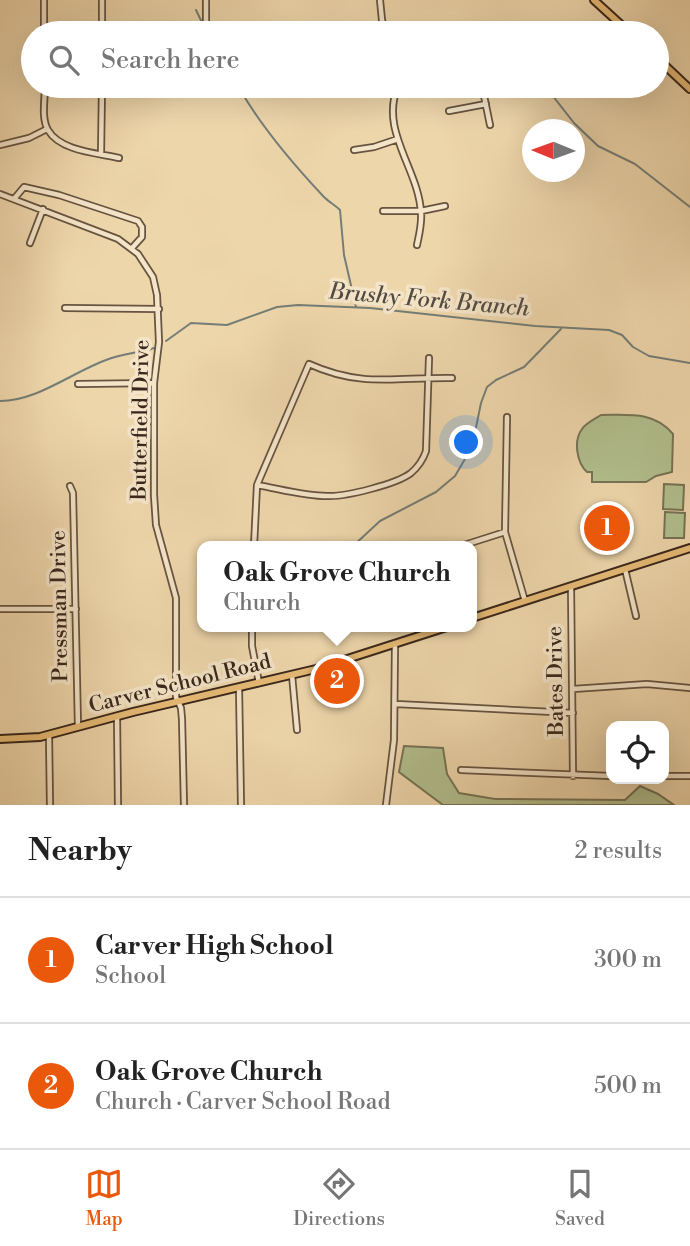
<!DOCTYPE html>
<meta charset="utf-8">
<style>
:root{--surface:#fff;--page:#f2f2f2;--text:#222;--muted:#767676;--line:#e0e0e0;--accent:#ea580c}
body{margin:0;font-family:"Libre Bodoni",serif;background:var(--page);color:var(--text)}
.controls{position:absolute;right:21px;bottom:21px;display:grid;overflow:hidden;border-radius:14px;box-shadow:0 7px 28px #0002}
.controls button{width:63px;height:63px;display:grid;place-items:center;padding:0;border:0;border-bottom:2px solid var(--line);background:var(--surface);color:var(--text);font:35px sans-serif}
.compass{position:absolute;left:522px;top:119px;width:63px;height:63px;border-radius:50%;background:var(--surface);box-shadow:0 7px 28px #0002;rotate:271deg}
.you{position:absolute;left:467px;top:443px;width:24px;height:24px;margin:-18px;border:5px solid #fff;border-radius:50%;background:#1a73e8;box-shadow:0 0 0 10px #1a73e833}
.badge{display:grid;place-items:center;width:46px;height:46px;border-radius:50%;background:var(--accent);color:#fff;font-size:23px;font-weight:700}
.pin{position:absolute;translate:-50% -50%;border:4px solid #fff;box-shadow:0 2px 7px #0006}
.popup{position:absolute;left:197px;top:541px;width:280px;height:91px;box-sizing:border-box;display:grid;place-content:center;border-radius:14px;background:var(--surface);filter:drop-shadow(0 2px 5px #0005);font-size:23px;white-space:nowrap;color:var(--muted)}
.popup b{font-size:26px;color:var(--text)}
.popup::after{content:'';position:absolute;left:50%;top:100%;margin-left:-14px;border:14px solid transparent;border-top-color:var(--surface)}
.list{margin:0;padding:0;list-style:none}
h2{display:flex;justify-content:space-between;align-items:center;height:91px;margin:0;padding:0 28px;font-size:30px}
h2 small{font-size:23px;font-weight:400;color:var(--muted)}
.list li{display:grid;grid-template-columns:46px 1fr auto;gap:21px;align-items:center;box-sizing:border-box;height:126px;padding:0 28px;border-top:2px solid var(--line)}
.list b{display:block;font-size:26px;white-space:nowrap}
.list p{margin:0;font-size:23px;white-space:nowrap;color:var(--muted)}
.list em{font-size:23px;font-style:normal;color:var(--muted)}
.icon{flex:none;width:38px;height:38px;fill:none;stroke:currentColor;stroke-width:2;stroke-linecap:round;stroke-linejoin:round}
.map{position:relative;flex:none;width:690px;height:805px;overflow:hidden}
.search{position:absolute;background:var(--surface);box-shadow:0 7px 28px #0002;left:21px;right:21px;top:21px;height:77px;display:flex;align-items:center;gap:18px;box-sizing:border-box;padding:0 24px;border-radius:38px;color:var(--muted);font-size:26px}
.sheet{height:343px;background:var(--surface)}
nav{display:flex;justify-content:space-around;align-items:center;box-sizing:border-box;height:98px;border-top:2px solid var(--line);background:var(--surface);font-size:19px;color:var(--muted)}
nav a{display:grid;justify-items:center;gap:4px}
nav .on{color:var(--accent)}
.map>svg:first-child{display:block}
.green{fill:#b2bf8e;stroke:#767355;stroke-width:2}
.lines{fill:none;stroke-linecap:round;stroke-linejoin:round}
.stream{stroke:#747d77;stroke-width:2}
.minor-casing{stroke:#665340;stroke-width:8}
.major-casing{stroke:#39271c;stroke-width:10}
.minor{stroke:#f4e4c8;stroke-width:4.5}
.major{stroke:#e7bb76;stroke-width:6}
.labels{text-anchor:middle;dominant-baseline:central;stroke-width:7;stroke-linejoin:round;paint-order:stroke}
.street-label{font-size:21px;fill:#39271c;stroke:#f4e4c8}
.water-label{font-size:23px;font-style:italic;fill:#524b42;stroke:#f4e4c8}
</style>
<div class="map">
<svg width="690" height="805" viewBox="0 0 690 805">
<rect width="100%" height="100%" fill="#eed6ab"/>
<filter id="stains"><feTurbulence type="fractalNoise" baseFrequency=".00286" numOctaves="4"/><feColorMatrix values="0 0 0 0 .2 0 0 0 0 .09 0 0 0 0 .02 0 0 0 .5 -.17"/></filter>
<radialGradient id="worn" r=".72"><stop offset=".6" stop-color="#630" stop-opacity="0"/><stop offset="1" stop-color="#630" stop-opacity=".3"/></radialGradient>
<path class="green" d="M601,415C628,415 654,411 673,434L672,472L656,476L646,482H592V472H587C577,463 573,441 582,429C586,423 595,419 601,415Z
M664,484L684,485L683,510L663,509Z
M665,512L685,513L684,538H664Z
M404,746L443,748L447,774L459,793L495,799L625,800L640,786L658,794L674,805H443L399,772Z"/>
<g class="lines">
<path class="stream" d="M196,10L207,33
M238,86C261,127 292,163 324,197C329,202 335,205 340,210L344,255L356,307
M545,86L574,123L598,146L635,164L690,207
M166,341L191,323L227,325L277,307L298,305L370,308L535,326L609,330L622,335L633,347L649,356L690,363
M0,401C37,401 71,373 106,360C121,354 138,353 154,348
M353,546L380,521L436,492L455,476L472,447L481,403L487,387L496,380L524,367L561,329"/>
<g class="minor-casing">
<path id="minor" d="M44,0V33
M102,0V33
M380,0L382,20L386,33
M206,27V0
M45,86C45,99 41,118 48,130C60,151 97,153 119,158
M398,86C379,131 419,169 421,213C422,224 419,235 417,245
M482,86L490,125
M449,111L486,104
M0,145L29,138L47,129
M354,150L374,147L398,139
M101,154L102,86
M0,194L118,239L138,254L153,277L157,295L159,342L154,383V495L156,525L176,598V697L181,708L182,719L184,805
M14,199L24,187L59,195L138,221L142,227V237L132,248
M383,211H421L445,206
M30,243L43,209
M65,308L159,309
M78,384L154,383
M507,417L505,532L525,601
M257,485C280,489 304,496 327,496C345,497 397,484 411,473C418,467 423,460 426,451L429,358
M70,486L73,493L78,727
M254,546L257,485L309,364C362,388 397,377 452,378
M461,546L505,532
M625,569L636,616
M571,586L573,776
M0,609H76
M252,627V646L259,683
M292,675L297,730
M239,687L241,805
M573,689L647,684L690,688
M396,704L573,713
M117,716L118,805
M49,735L50,805
M461,770L611,776
M664,776H690
M386,805L394,740L395,644"/>
</g>
<g class="major-casing">
<path id="major" d="M594,0L630,33
M657,58L690,89
M472,618L690,548
M0,739L40,737L133,712L316,669L447,627"/>
</g>
<use href="#minor" class="minor"/>
<use href="#major" class="major"/>
</g>
<g class="labels">
<g class="street-label">
<text transform="translate(141 420) rotate(-89)">Butterfield Drive</text>
<text transform="translate(60 606) rotate(-91)">Pressman Drive</text>
<text transform="translate(556 681) rotate(-91)">Bates Drive</text>
<text transform="translate(180 684) rotate(-14)">Carver School Road</text>
</g>
<g class="water-label">
<text transform="translate(429 300) rotate(5)">Brushy Fork Branch</text>
</g>
</g>
<rect width="100%" height="100%" filter="url(#stains)"/>
<rect width="100%" height="100%" fill="url(#worn)"/>
</svg>
<div class="controls">
<button><svg class="icon" aria-label="locate" viewBox="0 0 24 24"><circle cx="12" cy="12" r="6"/><path d="M12 2v4M12 18v4M2 12h4M18 12h4"/></svg></button>
</div>
<svg class="compass" viewBox="-18 -18 36 36"><path d="M0-13l5 13h-10z" fill="#e53935"/><path d="M0 13l5-13h-10z" fill="#767676"/></svg>
<div class="you"></div>
<div class="pin badge" style="left:607px;top:528px">1</div>
<div class="pin badge" style="left:337px;top:681px">2</div>
<div class="popup"><b>Oak Grove Church</b>Church</div>
<div class="search"><svg class="icon" aria-label="search" viewBox="0 0 24 24"><circle cx="10" cy="10" r="6"/><path d="M15 15l6 6"/></svg>Search here</div>
</div>
<section class="sheet">
<h2>Nearby<small>2 results</small></h2>
<ul class="list">
<li><span class="badge">1</span><div><b>Carver High School</b><p>School</p></div><em>300 m</em></li>
<li><span class="badge">2</span><div><b>Oak Grove Church</b><p>Church · Carver School Road</p></div><em>500 m</em></li>
</ul>
</section>
<nav>
<a class="on"><svg class="icon" aria-label="map" viewBox="0 0 24 24"><path d="M3 6l6-2 6 2 6-2v14l-6 2-6-2-6 2zM9 4v14M15 6v14"/></svg>Map</a>
<a><svg class="icon" aria-label="directions" viewBox="0 0 24 24"><path d="M12 3l9 9-9 9-9-9zM9 14v-3h6M13 9l2 2-2 2"/></svg>Directions</a>
<a><svg class="icon" aria-label="saved" viewBox="0 0 24 24"><path d="M7 4h10v16l-5-4-5 4z"/></svg>Saved</a>
</nav>
